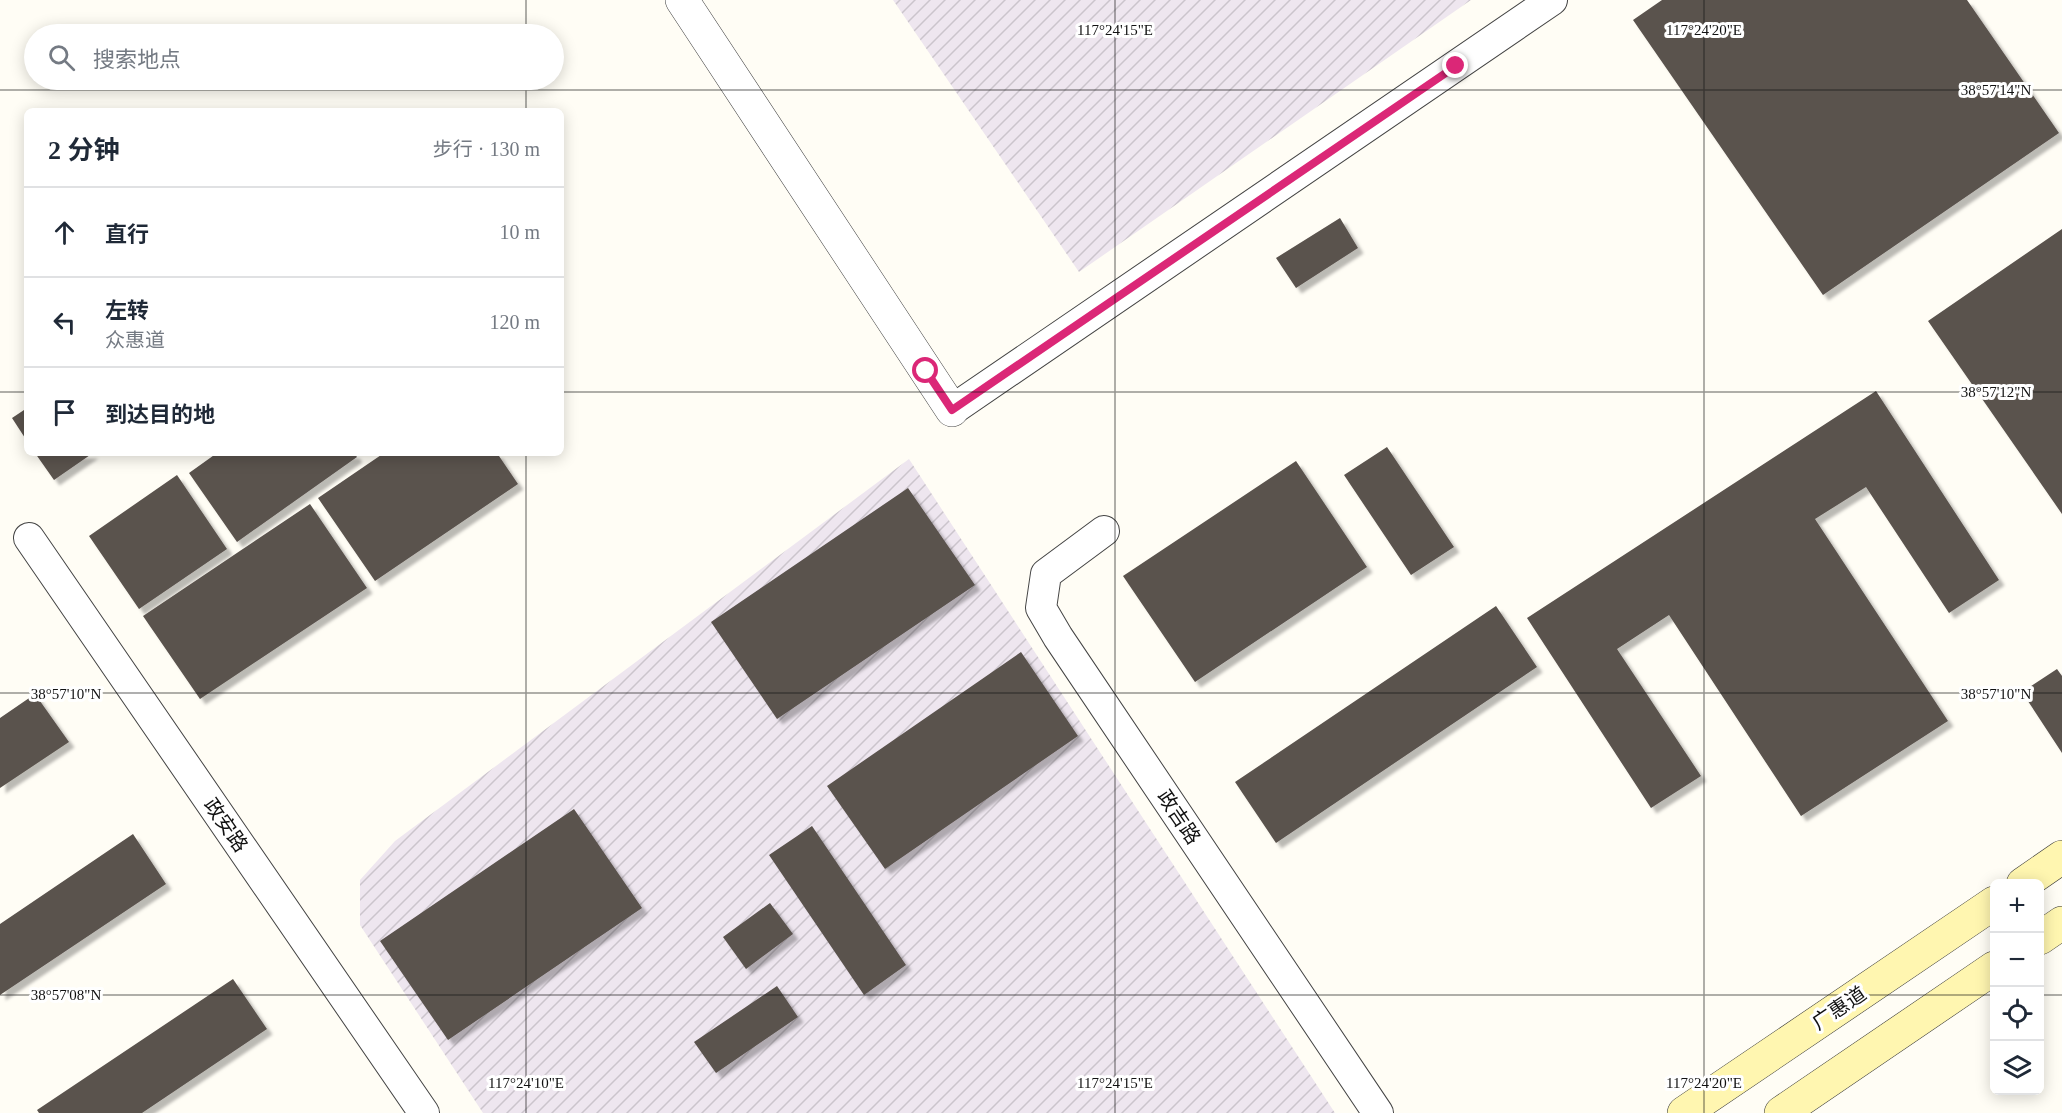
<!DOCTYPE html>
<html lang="zh">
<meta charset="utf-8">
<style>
:root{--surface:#fff;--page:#f6f6f7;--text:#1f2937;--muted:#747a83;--line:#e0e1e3}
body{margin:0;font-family:"Times New Roman","Noto Sans SC",serif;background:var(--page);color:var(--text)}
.controls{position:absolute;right:18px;bottom:18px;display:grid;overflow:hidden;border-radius:9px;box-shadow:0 3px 15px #0003}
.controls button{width:54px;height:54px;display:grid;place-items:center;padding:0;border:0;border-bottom:2px solid var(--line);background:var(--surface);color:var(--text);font:30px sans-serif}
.stop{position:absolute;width:18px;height:18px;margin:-14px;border:4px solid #db2777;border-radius:50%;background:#fff}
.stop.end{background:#db2777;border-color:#fff;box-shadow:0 2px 6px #0008}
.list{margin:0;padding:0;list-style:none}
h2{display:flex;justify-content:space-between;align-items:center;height:78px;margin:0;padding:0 24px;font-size:26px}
h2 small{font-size:20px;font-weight:400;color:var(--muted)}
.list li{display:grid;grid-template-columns:39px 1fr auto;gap:18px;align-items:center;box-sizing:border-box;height:90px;padding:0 24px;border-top:2px solid var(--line)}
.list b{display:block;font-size:22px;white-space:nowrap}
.list p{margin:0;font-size:20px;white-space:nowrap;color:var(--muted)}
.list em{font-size:20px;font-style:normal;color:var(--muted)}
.icon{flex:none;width:33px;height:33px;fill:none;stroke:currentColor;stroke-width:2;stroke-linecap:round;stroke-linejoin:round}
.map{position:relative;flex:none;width:2062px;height:1113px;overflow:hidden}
.search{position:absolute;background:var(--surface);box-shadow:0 3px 15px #0003;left:24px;top:24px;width:540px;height:66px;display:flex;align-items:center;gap:15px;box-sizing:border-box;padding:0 21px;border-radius:33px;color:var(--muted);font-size:22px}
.panel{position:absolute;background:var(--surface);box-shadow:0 3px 15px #0003;left:24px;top:108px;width:540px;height:348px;border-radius:9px}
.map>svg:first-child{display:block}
.industrial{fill:url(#industrial-furrows)}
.building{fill:#5a524d;filter:url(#shadow)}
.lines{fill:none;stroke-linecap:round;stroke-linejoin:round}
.minor-casing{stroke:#444;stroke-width:32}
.tertiary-casing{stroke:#444;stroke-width:34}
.secondary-casing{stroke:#333;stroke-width:34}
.minor{stroke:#fff;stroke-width:30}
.tertiary{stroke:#fff;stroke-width:33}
.secondary{stroke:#fff6b0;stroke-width:33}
.route{stroke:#db2777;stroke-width:8}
.ticks{fill:none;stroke:#111;stroke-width:1.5;stroke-opacity:0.45}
.labels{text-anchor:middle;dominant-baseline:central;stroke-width:6;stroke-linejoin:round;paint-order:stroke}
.street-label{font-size:20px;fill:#111;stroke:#fff}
.ticks-label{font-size:15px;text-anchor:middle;fill:#111;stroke:#fff;stroke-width:6;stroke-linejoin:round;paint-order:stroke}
</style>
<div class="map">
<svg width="2062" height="1113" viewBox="0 0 2062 1113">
<defs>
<pattern id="industrial-furrows" width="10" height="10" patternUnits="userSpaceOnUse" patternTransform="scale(1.5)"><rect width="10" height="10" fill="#eee6ef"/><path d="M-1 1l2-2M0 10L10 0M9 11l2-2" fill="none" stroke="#cbc4cc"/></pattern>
<filter id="shadow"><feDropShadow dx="5.5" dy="5.5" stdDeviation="1.5" flood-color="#0004"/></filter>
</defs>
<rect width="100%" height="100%" fill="#fffdf5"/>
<path class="industrial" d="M893,0H1471L1079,272Z
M909,459L1335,1113H483L360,925V880L395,841Z"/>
<path class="building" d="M1662,0H1967L2059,133L1823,295L1633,20Z
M1340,218L1358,248L1296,288L1276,258Z
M2062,229V514L1928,321Z
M1876,391L1999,580L1949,613L1866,487L1815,519L1948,721L1801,816L1669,615L1617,649L1701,776L1651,808L1527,618Z
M27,408V441L12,418Z
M1387,447L1454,547L1411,575L1344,475Z
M35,453H93L54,480Z
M217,453H354L357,457L237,542L189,473Z
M384,453H497L518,484L375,581L318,498Z
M1296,461L1367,567L1195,682L1123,576Z
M177,475L227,549L139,609L89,536Z
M908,488L975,585L777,719L711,622Z
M310,504L367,588L200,699L143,616Z
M1496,606L1537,667L1276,843L1235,782Z
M1021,652L1078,736L885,869L827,786Z
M2057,669L2062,676V753L2022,692Z
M35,694L69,742L0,788V718Z
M574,809L642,908L448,1040L380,941Z
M812,826L906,965L864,995L769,855Z
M133,834L166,884L0,995V924Z
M770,903L793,934L746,969L723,937Z
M233,979L267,1029L142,1113H39L37,1110Z
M777,986L798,1017L716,1073L694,1042Z"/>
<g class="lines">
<g class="minor-casing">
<path id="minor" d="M952,410L1552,0
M1104,531L1046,574L1041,608L1058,637L1378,1113
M29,538L424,1113"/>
</g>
<g class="tertiary-casing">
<path id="tertiary" d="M682,0L952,410"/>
</g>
<g class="secondary-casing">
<path id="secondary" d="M2023,884L2062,857
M2040,938L2062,923
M1684,1113L1994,903
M1781,1113L1994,968"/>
</g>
<use href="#minor" class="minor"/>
<use href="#tertiary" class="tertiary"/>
<use href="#secondary" class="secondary"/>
</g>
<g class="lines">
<path class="route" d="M926,371L952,410L1456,66"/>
</g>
<path class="ticks" d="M526,0V34M1115,0V1113M1704,0V1113M526,80V111M0,90H2062M0,392H27M561,392H2062M526,453V1113M0,693H2062M0,995H1994M2040,995H2062"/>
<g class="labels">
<g class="street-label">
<text transform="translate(1179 817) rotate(56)">政吉路</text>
<text transform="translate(226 825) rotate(55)">政安路</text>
<text transform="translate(1839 1008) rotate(-34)">广惠道</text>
</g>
</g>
<g class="ticks-label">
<text x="1115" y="35">117°24'15"E</text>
<text x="1704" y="35">117°24'20"E</text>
<text x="1996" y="95">38°57'14"N</text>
<text x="1996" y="397">38°57'12"N</text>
<text x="66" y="699">38°57'10"N</text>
<text x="1996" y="699">38°57'10"N</text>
<text x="66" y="1000">38°57'08"N</text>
<text x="526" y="1088">117°24'10"E</text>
<text x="1115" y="1088">117°24'15"E</text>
<text x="1704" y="1088">117°24'20"E</text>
</g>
</svg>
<div class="controls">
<button>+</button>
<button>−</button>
<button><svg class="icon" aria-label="locate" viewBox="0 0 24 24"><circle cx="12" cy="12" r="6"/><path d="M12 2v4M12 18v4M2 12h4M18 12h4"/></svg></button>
<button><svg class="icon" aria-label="layers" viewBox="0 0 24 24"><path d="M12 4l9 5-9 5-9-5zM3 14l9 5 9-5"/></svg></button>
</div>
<div class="stop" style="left:926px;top:371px"></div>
<div class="stop end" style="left:1456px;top:66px"></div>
<div class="search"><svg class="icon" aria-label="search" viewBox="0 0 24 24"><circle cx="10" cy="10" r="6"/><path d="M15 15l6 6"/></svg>搜索地点</div>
<section class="panel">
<h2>2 分钟<small>步行 · 130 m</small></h2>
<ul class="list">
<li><svg class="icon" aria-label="ahead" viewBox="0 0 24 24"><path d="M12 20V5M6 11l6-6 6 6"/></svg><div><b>直行</b></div><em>10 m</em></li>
<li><svg class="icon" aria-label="left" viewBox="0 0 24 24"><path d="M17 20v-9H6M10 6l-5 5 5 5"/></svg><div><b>左转</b><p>众惠道</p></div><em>120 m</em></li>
<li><svg class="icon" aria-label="arrive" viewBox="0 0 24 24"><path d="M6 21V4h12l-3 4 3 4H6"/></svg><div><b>到达目的地</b></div></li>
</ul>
</section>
</div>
